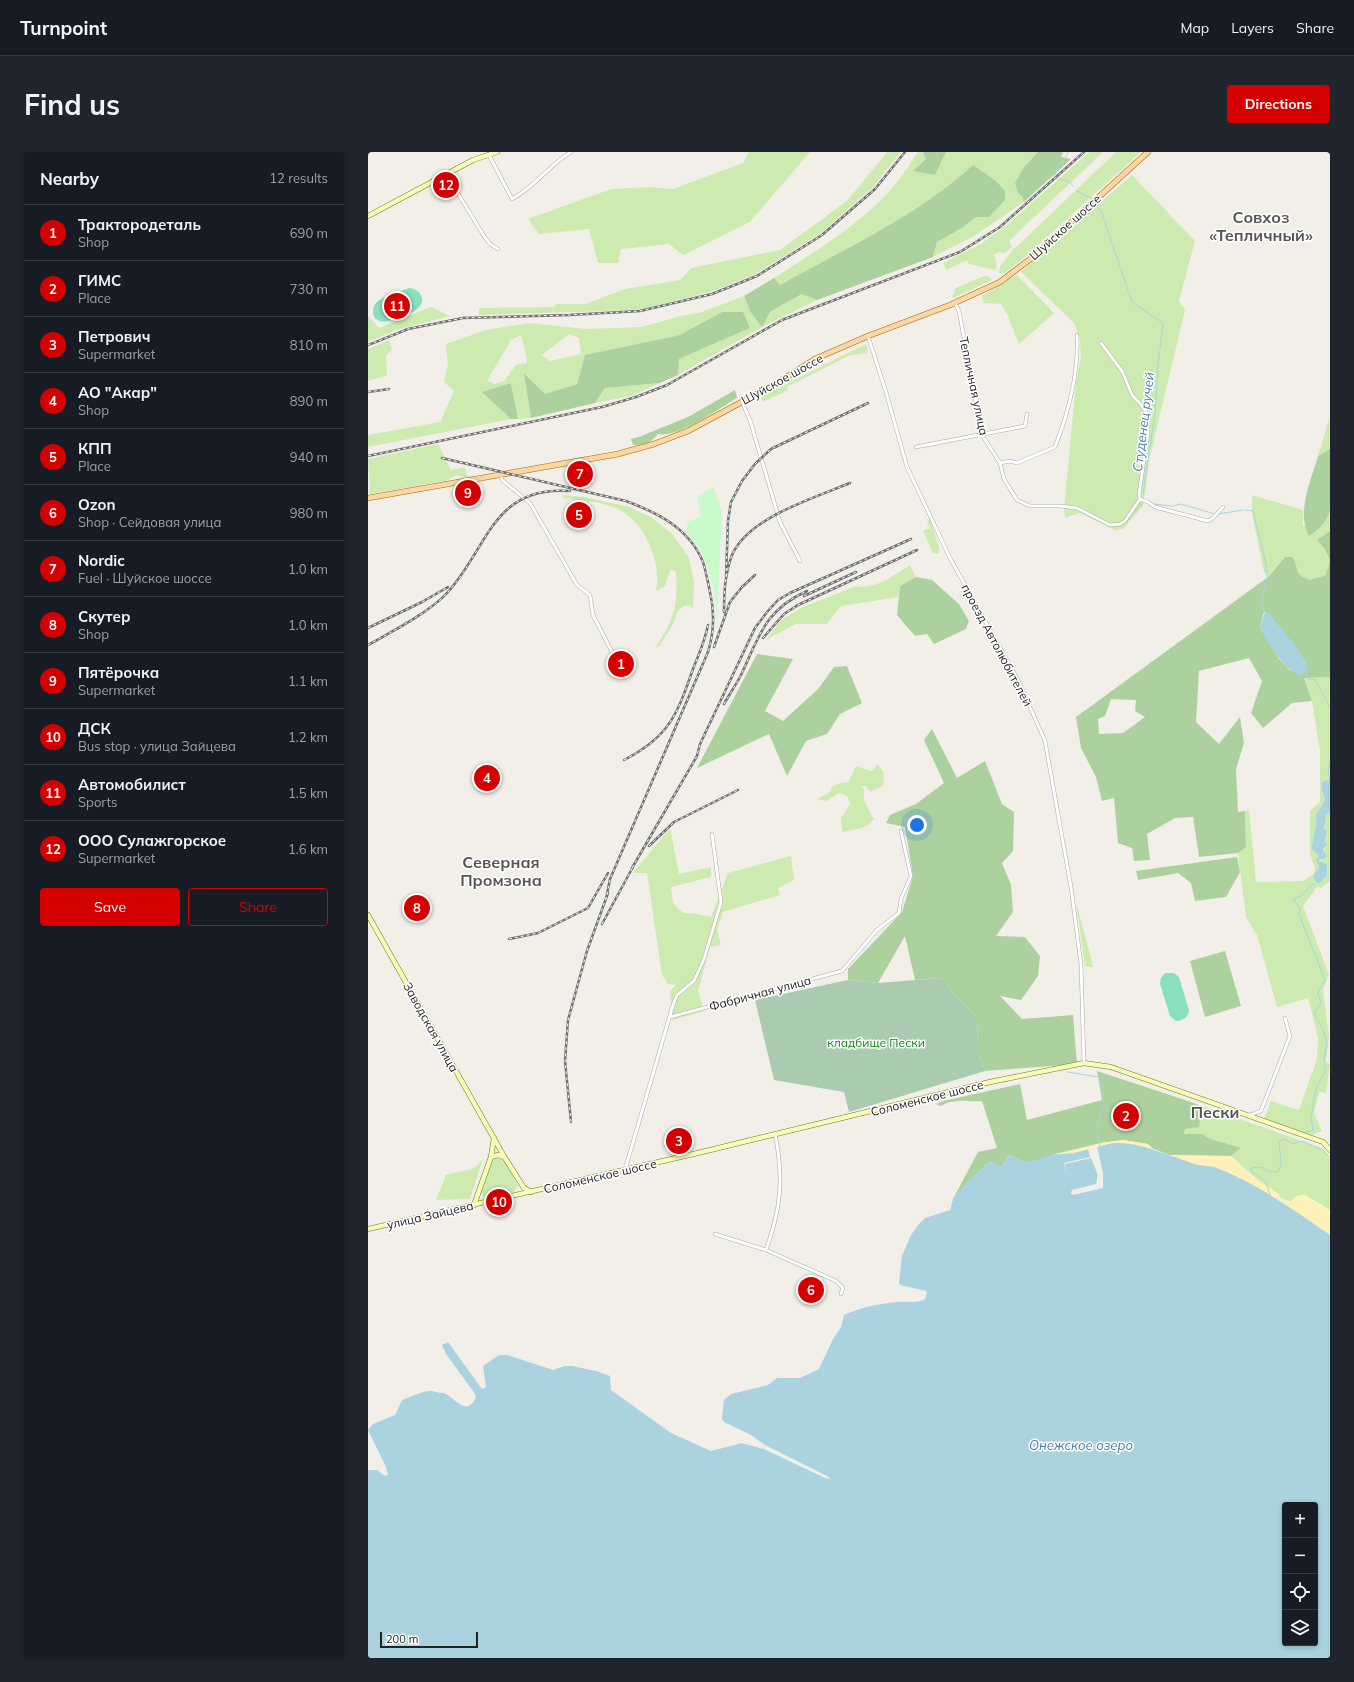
<!DOCTYPE html>
<meta charset="utf-8">
<style>
:root{--surface:#171b24;--page:#20242c;--text:#f1f3f6;--muted:#9ea1a6;--line:#363941;--accent:#d40000}
body{margin:0;font-family:Mulish,sans-serif;background:var(--page);color:var(--text)}
.controls{position:absolute;right:12px;bottom:12px;display:grid;overflow:hidden;border-radius:4px;box-shadow:0 2px 6px #0003}
.controls button{width:36px;height:36px;display:grid;place-items:center;padding:0;border:0;border-bottom:1px solid var(--line);background:var(--surface);color:var(--text);font:20px sans-serif}
.scale{position:absolute;left:12px;bottom:10px;width:98px;box-sizing:border-box;padding-left:4px;border:2px solid #222;border-top:0;font-size:11px;line-height:14px;white-space:nowrap;color:#222;-webkit-text-stroke:3px #fff;paint-order:stroke}
.you{position:absolute;left:549px;top:673px;width:14px;height:14px;margin:-10px;border:3px solid #fff;border-radius:50%;background:#1a73e8;box-shadow:0 0 0 6px #1a73e833}
.badge{display:grid;place-items:center;width:26px;height:26px;border-radius:50%;background:var(--accent);color:#fff;font-size:13px;font-weight:700}
.pin{position:absolute;translate:-50% -50%;border:2px solid #fff;box-shadow:0 1px 4px #0006}
.list{margin:0;padding:0;list-style:none}
h2{display:flex;justify-content:space-between;align-items:center;height:52px;margin:0;padding:0 16px;font-size:17px}
h2 small{font-size:13px;font-weight:400;color:var(--muted)}
.list li{display:grid;grid-template-columns:26px 1fr auto;gap:12px;align-items:center;box-sizing:border-box;height:56px;padding:0 16px;border-top:1px solid var(--line)}
.list b{display:block;font-size:15px;white-space:nowrap}
.list p{margin:0;font-size:13px;white-space:nowrap;color:var(--muted)}
.list em{font-size:13px;font-style:normal;color:var(--muted)}
.actions{display:flex;gap:8px;padding:12px 16px}
.actions a{flex:1;padding:9px 0;border:1px solid var(--accent);border-radius:4px;text-align:center;font-size:14px;color:var(--accent)}
.actions .main{background:var(--accent);color:#fff}
.icon{flex:none;width:22px;height:22px;fill:none;stroke:currentColor;stroke-width:2;stroke-linecap:round;stroke-linejoin:round}
.map{position:relative;flex:none;width:962px;height:1506px;overflow:hidden;border-radius:4px}
header{display:flex;align-items:center;gap:24px;box-sizing:border-box;height:56px;padding:0 20px;background:var(--surface);border-bottom:1px solid var(--line)}
header strong{font-size:19px}
nav{display:flex;gap:22px;margin-inline-start:auto;font-size:14px}
.intro{display:flex;align-items:center;justify-content:space-between;box-sizing:border-box;height:96px;padding:0 24px}
h1{margin:0;font-size:28px}
.button{padding:10px 18px;border-radius:4px;background:var(--accent);color:#fff;font-size:14px;font-weight:700}
main{display:flex;gap:24px;padding:0 24px}
aside{flex:1;background:var(--surface);border-radius:4px;box-shadow:0 2px 6px #0003}
.map>svg:first-child{display:block}
.grass{fill:#cdebb0;fill-rule:evenodd}
.forest{fill:#add19e;fill-rule:evenodd}
.sand{fill:#fff1ba}
.cemetery{fill:#aacbaf}
.park{fill:#c8facc}
.pitch{fill:#88e0be}
.water{fill:#aad3df;fill-rule:evenodd}
.pier{fill:#f2efe9}
.lines{fill:none;stroke-linecap:round;stroke-linejoin:round}
.stream{stroke:#aad3df;stroke-width:1}
.minor-casing{stroke:#a9a9a9;stroke-width:4}
.secondary-casing{stroke:#707d05;stroke-width:5.5}
.primary-casing{stroke:#a06b00;stroke-width:6}
.minor{stroke:#fff;stroke-width:3}
.secondary{stroke:#f7fabf;stroke-width:4.5}
.primary{stroke:#fcd6a4;stroke-width:5}
.rail-casing{stroke:#707070;stroke-width:2.5}
.rail{stroke:#fff;stroke-width:1;stroke-dasharray:3;stroke-linecap:butt}
.labels{text-anchor:middle;dominant-baseline:central;stroke-width:3;stroke-linejoin:round;paint-order:stroke}
.street-label{font-size:12px;fill:#222;stroke:#fff}
.park-label{font-size:12px;fill:#0c8416;stroke:#fff}
.water-label{font-size:13px;font-style:italic;fill:#4a7aab;stroke:#fff}
.district-label{font-size:16px;font-weight:bold;fill:#555;stroke:#fff}
</style>
<header>
<strong>Turnpoint</strong>
<nav><a>Map</a><a>Layers</a><a>Share</a></nav>
</header>
<div class="intro"><h1>Find us</h1><a class="button">Directions</a></div>
<main>
<aside>
<h2>Nearby<small>12 results</small></h2>
<ul class="list">
<li><span class="badge">1</span><div><b>Трактородеталь</b><p>Shop</p></div><em>690 m</em></li>
<li><span class="badge">2</span><div><b>ГИМС</b><p>Place</p></div><em>730 m</em></li>
<li><span class="badge">3</span><div><b>Петрович</b><p>Supermarket</p></div><em>810 m</em></li>
<li><span class="badge">4</span><div><b>АО &quot;Акар&quot;</b><p>Shop</p></div><em>890 m</em></li>
<li><span class="badge">5</span><div><b>КПП</b><p>Place</p></div><em>940 m</em></li>
<li><span class="badge">6</span><div><b>Ozon</b><p>Shop · Сейдовая улица</p></div><em>980 m</em></li>
<li><span class="badge">7</span><div><b>Nordic</b><p>Fuel · Шуйское шоссе</p></div><em>1.0 km</em></li>
<li><span class="badge">8</span><div><b>Скутер</b><p>Shop</p></div><em>1.0 km</em></li>
<li><span class="badge">9</span><div><b>Пятёрочка</b><p>Supermarket</p></div><em>1.1 km</em></li>
<li><span class="badge">10</span><div><b>ДСК</b><p>Bus stop · улица Зайцева</p></div><em>1.2 km</em></li>
<li><span class="badge">11</span><div><b>Автомобилист</b><p>Sports</p></div><em>1.5 km</em></li>
<li><span class="badge">12</span><div><b>ООО Сулажгорское</b><p>Supermarket</p></div><em>1.6 km</em></li>
</ul>
<div class="actions"><a class="main">Save</a><a>Share</a></div>
</aside>
<div class="map">
<svg width="962" height="1506" viewBox="0 0 962 1506">
<rect width="100%" height="100%" fill="#f2efe9"/>
<path class="grass" d="M381,0H442L382,70L315,103L301,92L253,97L250,111H230L221,77L171,82L160,67L243,37L283,35L305,37L375,11Z
M519,0H533L505,35L453,81L386,123L342,140L271,158L111,163V156L187,155L188,152H218L257,137L312,128L323,116L412,98L479,49Z
M550,0H670L656,15L654,44L656,50L606,84L565,105L569,90L594,76L608,65L606,14C550,63 477,96 412,133L406,126C443,102 481,79 513,48C527,34 539,17 550,0Z
M721,0H735L641,89L644,95L637,101L631,100L626,103L629,113L627,118L601,112L599,108L578,118L575,111L611,93L639,73Z
M748,0H773L657,105L637,121H631L632,114L645,98Z
M764,23L827,89L811,149L817,158L781,309L775,354L755,377L747,378L712,361L697,366L696,356L708,232L713,204L712,187L706,171L653,120Z
M649,123L686,161L651,192L640,164L633,152L616,151L614,144Z
M616,124L621,125L624,128L585,146L584,144L588,136Z
M435,142L449,148L394,175L310,223L311,207L382,176L354,160L312,183L217,203L209,232L177,242L157,221L163,266L150,267L143,231L115,240L143,267L0,295V283L72,270L86,239L76,230L80,212L78,192L118,178L161,171L219,177L274,175L312,164L331,161L376,144L382,159L402,160ZM201,182L211,186L213,202L182,209L174,203ZM153,183L159,206V211L148,213L136,229L127,232L119,229L143,188Z
M63,155L82,164L28,178L0,190V164L11,176Z
M21,188L24,198L18,204L19,223L0,229V197Z
M498,192L500,198L498,201L480,204L419,235L420,238L395,250L393,245L384,249Z
M292,231L263,244L227,251L237,236Z
M962,264V297L950,304Z
M70,292L83,318L97,315L99,326C91,324 88,321 81,328L2,342L0,307Z
M194,343L217,345L261,355L283,365L305,383L321,406L326,430L325,457L322,453L316,454L310,459L304,474L291,494L287,496C306,469 310,453 308,420L303,417L297,434L288,439C294,411 277,370 250,357C233,349 213,349 195,346Z
M884,343L935,358V374L954,372L962,360V379L949,388L956,396L962,408L958,423L942,428C932,424 929,421 927,410L917,405L900,424L896,420L884,362Z
M562,367L571,395V402L565,401L555,379L562,376L559,369Z
M542,413L548,425L532,434L530,445L473,454L459,472H428L398,488L413,468L433,456L488,434C508,438 526,423 542,413Z
M962,525V627L954,630V639L957,648L948,663C950,675 944,685 944,697L951,704L948,708L951,715L947,726L955,728L960,717L950,709L958,704L959,706L956,700L959,679L956,677L958,664L962,659V729L953,736L949,735L935,754L961,823L955,838L961,885L958,910L962,912L958,941L951,940L946,961L954,979L942,984L896,967L903,949L931,958L949,907L950,886L940,846L909,855L889,783L878,765L870,701L878,695L877,659L881,658L888,730L935,729L946,722L947,716L942,702V659L952,650V599L944,549L936,526Z
M510,612L516,621L515,634L502,640L498,634H494L496,637V649L506,667C500,677 485,678 474,680L473,666L482,652L479,644L471,641L458,649L449,647L461,641L464,635L472,631L480,630L488,614L504,619Z
M302,676L311,722L343,715V725L303,735L305,751L315,761H324L343,765L360,721L423,704L426,728L410,736L412,743L355,760L349,777L353,793L342,795L330,839L336,859L305,868L302,839L308,833L300,832L294,823L279,721H265Z
M708,750L725,814V815L717,814Z
M826,951L954,996L962,1005V1058L937,1043C931,1042 928,1044 923,1049C912,1050 873,1013 863,1004L873,996L843,987L834,982H816L817,977L834,955Z
M129,1005L136,1007L150,1034L146,1040L118,1047L114,1044L113,1039L124,1008Z
M115,1007L102,1047L68,1048L78,1023L107,1016Z"/>
<path class="forest" d="M555,0H578L567,23L545,19L558,7Z
M670,0H695L693,5L703,7L656,50L654,44L650,41L647,31L656,15Z
M605,13L628,29L637,39V48L621,65H608L594,76L569,90L565,105L449,148L434,142L402,160L394,175L382,159L376,144L406,126L412,133C476,97 551,63 605,13Z
M354,160H375L382,176L311,207L310,223L292,231L237,236L227,251L163,266L156,221L177,242L209,232L217,203L312,183Z
M143,231L150,267H143L114,240Z
M367,238L369,246C350,257 311,286 290,282C283,291 276,293 265,293L263,287L271,285L320,265Z
M962,297C962,314 962,343 962,358C960,368 950,379 941,384C928,360 943,329 950,304Z
M962,379V408L956,396L949,388Z
M917,405H925C931,418 926,422 942,428L958,423L962,408V525L936,526L944,549L924,551L895,576L883,561L894,529L881,506L831,519L828,570L851,592L872,565L876,591L868,617L870,660L877,659L878,695L870,701L831,705L825,665L807,666L779,682L782,708L766,709L764,696L750,691L746,646L734,649L728,625L713,596L708,565L900,425ZM896,460L901,462L938,511L923,519L911,507L892,476ZM743,547L768,548L767,559L777,565L755,581L731,582L730,567L737,564Z
M548,425L564,428L591,452L601,469L598,477L566,492L559,482L547,484L529,463L532,434Z
M389,502L425,507L397,559L415,569L450,537L466,515L479,514L494,551L472,562L459,582L438,589L419,624L401,582L329,616Z
M564,577L589,626L617,609L634,652L646,660L645,699L634,711L643,733L645,760L628,784L657,785L672,804L670,824L653,848L632,844L654,867L705,863L709,912L617,919L609,898L610,867L587,844L574,826L547,828L537,784L510,831L480,828V817L534,760L545,724L537,675L518,671L522,663L548,652L576,631L556,588Z
M869,705L872,720L858,745L827,749L823,731L810,721L770,728L768,719Z
M857,799L873,854L837,865L822,809Z
M729,919L826,951L834,955L831,975L817,977L816,982H834L843,987L873,996L863,1004L801,1003L784,996L780,992L755,988L733,991L659,1011L641,1003L634,1015L619,1012L585,1047L610,1000L629,996L614,949C600,950 587,946 573,954L568,952L575,949L652,932L659,968L734,948Z"/>
<path class="sand" d="M755,988L780,992L784,996C743,986 721,1000 683,1003L733,991Z
M801,1003L863,1004L884,1024L911,1042L912,1045L918,1049H923C928,1044 931,1042 937,1043L962,1058V1083L902,1043L844,1015L830,1013Z"/>
<path class="cemetery" d="M574,826L587,844L610,867L609,898L617,919L481,960L476,940L406,928L387,848L480,828L510,831Z"/>
<path class="park" d="M345,335L354,359L349,467L346,437L334,401L318,379L320,370L333,364L329,345Z"/>
<path class="pitch" d="M41,136C52,137 60,148 49,157C45,161 36,163 30,165C25,167 18,171 12,169C3,167 3,154 10,149C18,143 32,140 41,136Z
M797,821H806L811,825L821,858C820,866 816,868 808,869L802,864L792,832L793,826Z"/>
<path class="water" d="M897,460L901,462C913,477 936,500 940,519L931,524C913,513 902,494 892,476Z
M962,627V659L958,664L956,677L959,679L957,690L959,693L955,697L956,700L959,704V706L958,704L957,707H952L950,709L959,712V723L952,731H949L945,725L951,715L948,708L951,704L944,697C944,685 950,675 948,663L957,648L954,639V630Z
M745,991C770,990 784,998 807,1005C815,1008 823,1011 830,1013C835,1014 841,1014 846,1015C885,1029 928,1059 962,1083V1506H0V1318H9L17,1324L20,1323L18,1315L0,1278L5,1272L27,1263L34,1248C42,1245 56,1238 64,1239C67,1240 74,1241 76,1241C88,1246 98,1266 108,1245L107,1242L78,1202L74,1193L80,1190L114,1237L118,1235L115,1214L131,1203H139L185,1218L197,1214H204L228,1219L242,1224L243,1238L303,1281L343,1299L374,1291L395,1297L397,1293L383,1283L356,1270L354,1267L356,1248L363,1242L400,1233L409,1226H432L451,1217L465,1187L473,1175L476,1163C493,1155 510,1152 529,1150C538,1149 549,1152 557,1147L559,1141L558,1139L532,1133L531,1130L534,1104L543,1083L551,1072L557,1066L582,1058L585,1047L595,1034L623,1009L634,1015L641,1003L659,1011L683,1003L706,1001ZM917,1353H947V1491H917Z"/>
<path class="pier" d="M729,994L735,1021V1036L705,1043L703,1041L704,1038L728,1032L730,1023L723,1006L697,1012L699,1024L696,1011L722,1005L720,997Z
M397,1293L461,1325L462,1327L457,1326L396,1297Z"/>
<g class="lines">
<path class="stream" d="M687,23L691,11L695,10L700,0
M690,27L701,29L705,34
M709,39L724,47
M729,54L734,61L764,150L795,171L792,197
M775,343L787,260L791,200
M774,350L781,351
M786,352L804,354L813,352L847,362
M878,358L885,359C889,380 898,402 899,423C899,436 890,448 896,459
M850,362L875,358
M763,363L775,351
M938,521L941,527L947,528L962,555
M962,611L960,621L962,627
M699,920L731,925L736,947L729,977L732,994
M938,980L945,978L943,965L948,937L957,919L956,907L959,892L955,877L946,861L953,851L950,840L957,828L931,762L932,757L925,747L933,744L945,732
M902,1043L898,1030L883,1019V1016L894,1015C898,1019 906,1021 911,1019L913,1011L911,989L917,987L925,992L934,989L955,998L960,1003"/>
<g class="minor-casing">
<path id="minor" d="M121,3L144,47C167,35 181,13 203,0
M78,22L116,84L122,92L130,97
M587,151L591,159L614,283L632,311L636,327L649,348L662,354H692L709,356L742,373L752,372L757,369L772,347L780,350L787,355L840,369L845,366L855,355
M500,184L518,240L539,315L583,408L650,528L677,589L703,735L713,812L716,911
M733,191L754,219L764,243L775,255L780,264V281L771,342L772,347
M374,250L382,268L412,370L432,409
M548,295L657,274L659,262
M632,311L642,309L649,311L687,295C701,259 711,222 709,183
M133,324L134,328L162,351L209,433L222,443L225,463L245,502
M302,865L474,819L509,778L531,761L533,747L543,724L533,679
M882,963L893,959L922,884L917,866
M257,1018L305,853L309,843L326,829L336,807L353,750L344,682
M347,1082L398,1098L468,1129L475,1136L473,1142
M398,1098C413,1057 416,1025 407,982"/>
</g>
<g class="secondary-casing">
<path id="secondary" d="M0,64L105,8L129,0
M0,763L137,1006L156,1036L163,1040
M123,1005L130,1003L136,1005
M106,1053L123,1005L126,986
M0,1077L334,1000L622,930L716,911L743,915L955,990L962,998"/>
</g>
<g class="primary-casing">
<path id="primary" d="M0,346L250,302L286,292L320,279L409,231L447,207L500,184L582,153L632,130L665,105L780,0"/>
</g>
<use href="#minor" class="minor"/>
<use href="#secondary" class="secondary"/>
<use href="#primary" class="primary"/>
<g class="rail-casing">
<path id="rail" d="M0,193L40,177L95,166L201,163L272,159L344,142L389,124L454,83L507,37L537,0
M0,240L21,237
M0,304L234,255L268,245L299,233L414,168L592,100L632,75L716,0
M74,306L258,349C290,361 321,376 335,410C338,420 340,430 342,440C347,461 346,480 340,500L242,727L238,747
M358,425L360,369L363,350L374,329L387,312L403,297L500,251
M436,444L488,420
M356,460C356,440 357,422 364,403C381,365 446,346 482,331
M0,476L54,450L80,435
M395,486L416,462L430,453L549,398
M0,493C23,480 62,460 79,441C120,397 124,333 202,339
M346,495L362,450L374,435L387,423
M356,552C361,543 367,534 372,525C391,486 395,459 439,439
M256,608C301,585 309,563 325,517C331,502 337,489 340,473
M281,694L306,670L370,638
M264,716L329,604L332,592L387,476L399,460L410,448L422,441L543,387
M234,772L266,713
M141,787L170,781L220,756L240,721
M203,970L197,909L200,868L219,799L240,741"/>
</g>
<use href="#rail" class="rail"/>
</g>
<g class="labels">
<g class="street-label">
<text transform="translate(697 75) rotate(-42)">Шуйское шоссе</text>
<text transform="translate(414 227) rotate(-29)">Шуйское шоссе</text>
<text transform="translate(606 234) rotate(78)">Тепличная улица</text>
<text transform="translate(629 493) rotate(62)">проезд Автолюбителей</text>
<text transform="translate(392 841) rotate(-15)">Фабричная улица</text>
<text transform="translate(63 875) rotate(61)">Заводская улица</text>
<text transform="translate(559 946) rotate(-14)">Соломенское шоссе</text>
<text transform="translate(232 1024) rotate(-13)">Соломенское шоссе</text>
<text transform="translate(62 1063) rotate(-13)">улица Зайцева</text>
</g>
<g class="park-label">
<text x="508" y="890">кладбище Пески</text>
</g>
<g class="water-label">
<text transform="translate(775 270) rotate(-83)">Студенец ручей</text>
<text x="713" y="1293">Онежское озеро</text>
</g>
<g class="district-label">
<text x="893" y="65">Совхоз<tspan x="893" dy="18">«Тепличный»</tspan></text>
<text x="133" y="710">Северная<tspan x="133" dy="18">Промзона</tspan></text>
<text x="847" y="960">Пески</text>
</g>
</g>
</svg>
<div class="controls">
<button>+</button>
<button>−</button>
<button><svg class="icon" aria-label="locate" viewBox="0 0 24 24"><circle cx="12" cy="12" r="6"/><path d="M12 2v4M12 18v4M2 12h4M18 12h4"/></svg></button>
<button><svg class="icon" aria-label="layers" viewBox="0 0 24 24"><path d="M12 4l9 5-9 5-9-5zM3 14l9 5 9-5"/></svg></button>
</div>
<div class="scale">200 m</div>
<div class="you"></div>
<div class="pin badge" style="left:253px;top:512px">1</div>
<div class="pin badge" style="left:758px;top:964px">2</div>
<div class="pin badge" style="left:311px;top:989px">3</div>
<div class="pin badge" style="left:119px;top:626px">4</div>
<div class="pin badge" style="left:211px;top:363px">5</div>
<div class="pin badge" style="left:443px;top:1138px">6</div>
<div class="pin badge" style="left:212px;top:322px">7</div>
<div class="pin badge" style="left:49px;top:756px">8</div>
<div class="pin badge" style="left:100px;top:341px">9</div>
<div class="pin badge" style="left:131px;top:1050px">10</div>
<div class="pin badge" style="left:29px;top:154px">11</div>
<div class="pin badge" style="left:78px;top:33px">12</div>
</div>
</main>
